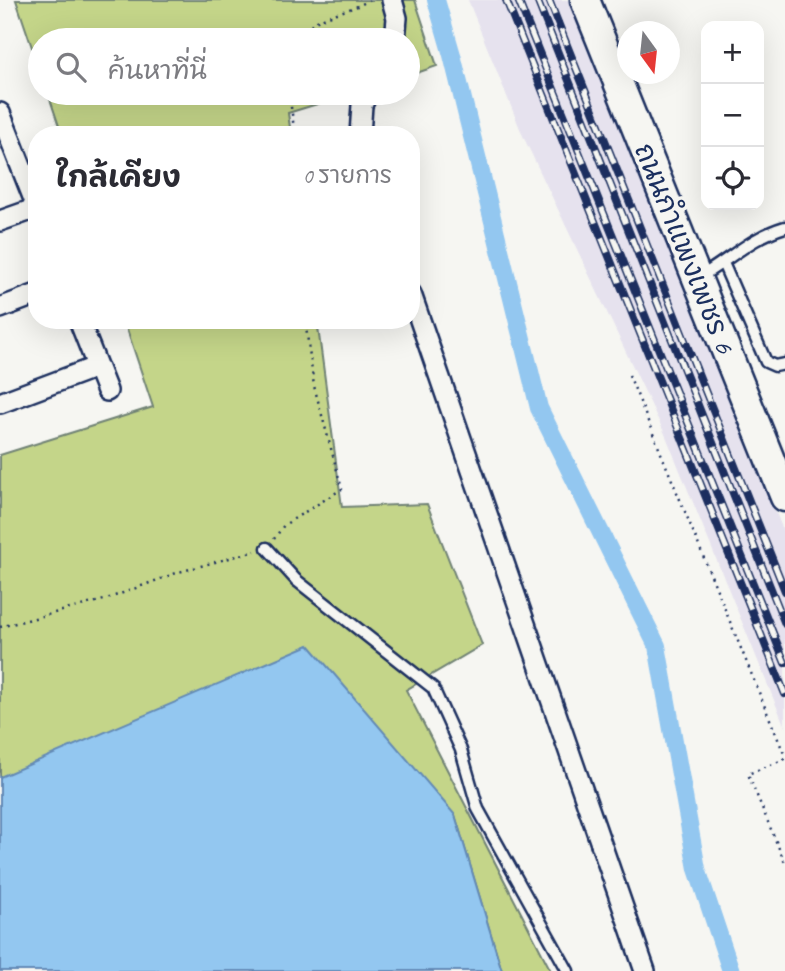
<!DOCTYPE html>
<html lang="th">
<meta charset="utf-8">
<style>
:root{--surface:#fff;--page:#f7f7f7;--text:#2b2b33;--muted:#7c7c81;--line:#e1e1e2}
body{margin:0;font-family:Caveat,"Playpen Sans Thai",sans-serif;background:var(--page);color:var(--text)}
.controls{position:absolute;right:21px;top:21px;display:grid;overflow:hidden;border-radius:14px;box-shadow:0 7px 28px #0002}
.controls button{width:63px;height:63px;display:grid;place-items:center;padding:0;border:0;border-bottom:2px solid var(--line);background:var(--surface);color:var(--text);font:35px sans-serif}
.compass{position:absolute;left:617px;top:21px;width:63px;height:63px;border-radius:50%;background:var(--surface);box-shadow:0 7px 28px #0002;rotate:165deg}
.list{margin:0;padding:0;list-style:none}
h2{display:flex;justify-content:space-between;align-items:center;height:91px;margin:0;padding:0 28px;font-size:30px}
h2 small{font-size:23px;font-weight:400;color:var(--muted)}
.icon{flex:none;width:38px;height:38px;fill:none;stroke:currentColor;stroke-width:2;stroke-linecap:round;stroke-linejoin:round}
.map{position:relative;flex:none;width:785px;height:971px;overflow:hidden}
.search{position:absolute;background:var(--surface);box-shadow:0 7px 28px #0002;left:28px;top:28px;width:392px;height:77px;display:flex;align-items:center;gap:18px;box-sizing:border-box;padding:0 24px;border-radius:38px;color:var(--muted);font-size:26px}
.panel{position:absolute;background:var(--surface);box-shadow:0 7px 28px #0002;left:28px;top:126px;width:392px;height:203px;border-radius:28px}
.map>svg:first-child{display:block}
.built{fill:#e6e2ee}
.grass{fill:#c4d589;stroke:#708274;stroke-width:2}
.water{fill:#93c7f0;stroke:#638ab6;stroke-width:2}
.lines{fill:none;stroke-linecap:round;stroke-linejoin:round}
.canal{stroke:#93c7f0;stroke-width:18}
.lane-casing{stroke:#1b2f5e;stroke-width:15}
.street-casing{stroke:#1b2f5e;stroke-width:24}
.secondary-casing{stroke:#1b2f5e;stroke-width:33}
.path{stroke:#1b2f5e;stroke-width:2.5;stroke-dasharray:2 5;stroke-linecap:butt}
.lane{stroke:#f6f6f2;stroke-width:10}
.street{stroke:#f6f6f2;stroke-width:19}
.secondary{stroke:#f6f6f2;stroke-width:28}
.rail-casing{stroke:#1b2f5e;stroke-width:8}
.rail{stroke:#f6f6f2;stroke-width:5;stroke-dasharray:16;stroke-linecap:butt}
.labels{text-anchor:middle;dominant-baseline:central;stroke-width:7;stroke-linejoin:round;paint-order:stroke}
.street-label{font-size:28px;fill:#1b2f5e;stroke:#f6f6f2}
</style>
<div class="map">
<svg width="785" height="971" viewBox="0 0 785 971">
<rect width="100%" height="100%" fill="#f6f6f2"/>
<filter id="ink" filterUnits="userSpaceOnUse"><feTurbulence type="fractalNoise" baseFrequency=".0143" numOctaves="2"/><feDisplacementMap in="SourceGraphic" scale="14" xChannelSelector="R" yChannelSelector="G"/><feConvolveMatrix kernelMatrix="1 2 1 2 8 2 1 2 1" color-interpolation-filters="sRGB"/></filter>
<g filter="url(#ink)">
<path class="built" d="M468,0H570L785,535V727L665,434L523,136Z"/>
<path class="grass" d="M16,0H415L437,66L408,76V40H40V71Z
M48,93H353L288,113L291,135H62Z
M124,320H317L342,507L427,504L482,645L406,690L551,971H502L455,815L0,777V455L153,407Z"/>
<path class="water" d="M309,645L455,815L502,971H0V777Z"/>
<g class="lines">
<path class="canal" d="M436,0L452,55L539,408L657,646L697,869L731,971"/>
<g class="lane-casing">
<path id="lane" d="M723,263L766,362L775,366L785,364
M698,278C728,261 751,237 785,227
M267,548L296,580L433,688L461,750L478,809L568,971"/>
</g>
<g class="street-casing">
<path id="street" d="M392,0L397,18L395,40
M0,113L37,207
M360,135L362,105L368,93
M0,221L37,208
M411,294L645,971
M0,308L37,294
M79,320L107,391
M0,403L96,367"/>
</g>
<g class="secondary-casing">
<path id="secondary" d="M585,0L785,497"/>
</g>
<path class="path" d="M296,40C313,13 345,15 369,0
M289,93L295,135
M629,375L785,756
M274,539L284,525L342,489L314,386L305,320
M0,627L104,600L179,572L255,551
M785,759L748,774L785,863"/>
<use href="#lane" class="lane"/>
<use href="#street" class="street"/>
<use href="#secondary" class="secondary"/>
<g class="rail-casing">
<path id="rail" d="M506,0L785,694
M518,0L785,663
M537,0L785,624
M549,0L785,591"/>
</g>
<use href="#rail" class="rail"/>
</g>
</g>
<g class="labels">
<g class="street-label">
<text transform="translate(685 248) rotate(68)">ถนนกำแพงเพชร 6</text>
</g>
</g>
</svg>
<div class="controls">
<button>+</button>
<button>−</button>
<button><svg class="icon" aria-label="locate" viewBox="0 0 24 24"><circle cx="12" cy="12" r="6"/><path d="M12 2v4M12 18v4M2 12h4M18 12h4"/></svg></button>
</div>
<svg class="compass" viewBox="-18 -18 36 36"><path d="M0-13l5 13h-10z" fill="#e53935"/><path d="M0 13l5-13h-10z" fill="#7c7c81"/></svg>
<div class="search"><svg class="icon" aria-label="search" viewBox="0 0 24 24"><circle cx="10" cy="10" r="6"/><path d="M15 15l6 6"/></svg>ค้นหาที่นี่</div>
<section class="panel">
<h2>ใกล้เคียง<small>0 รายการ</small></h2>
<ul class="list">
</ul>
</section>
</div>
